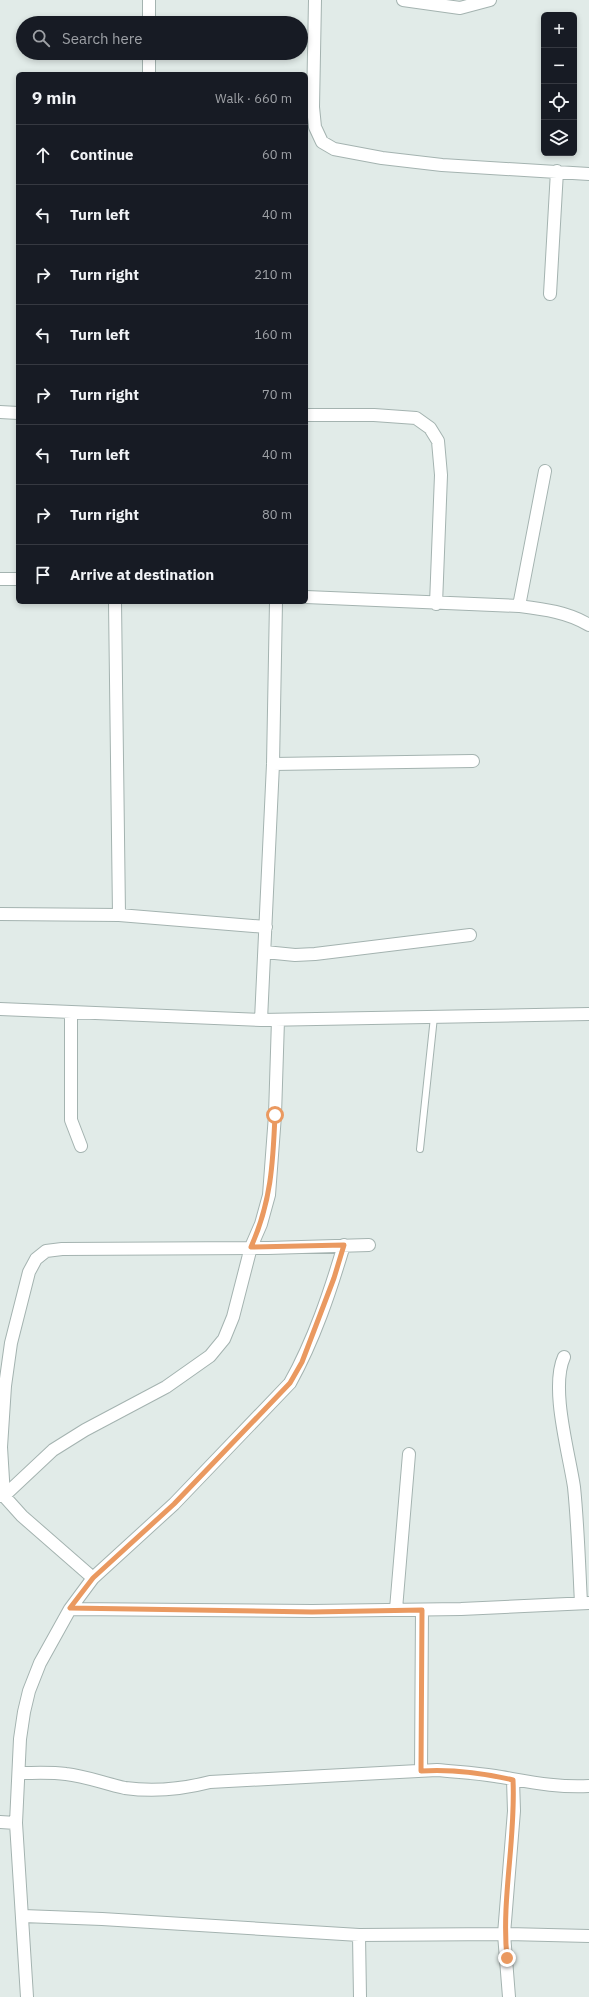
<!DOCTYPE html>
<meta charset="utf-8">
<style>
:root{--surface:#171b24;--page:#242831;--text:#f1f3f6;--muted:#9ea1a6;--line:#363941}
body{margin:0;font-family:"IBM Plex Sans",sans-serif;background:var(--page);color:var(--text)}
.controls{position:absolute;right:12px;top:12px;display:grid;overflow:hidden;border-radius:6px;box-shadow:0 2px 6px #0003}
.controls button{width:36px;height:36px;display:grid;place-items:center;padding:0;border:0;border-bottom:1px solid var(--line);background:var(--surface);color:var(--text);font:20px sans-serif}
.stop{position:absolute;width:12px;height:12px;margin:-9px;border:3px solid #ea9960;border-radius:50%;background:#fff}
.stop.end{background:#ea9960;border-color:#fff;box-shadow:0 1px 4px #0008}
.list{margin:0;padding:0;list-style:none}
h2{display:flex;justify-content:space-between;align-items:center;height:52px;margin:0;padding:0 16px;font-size:17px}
h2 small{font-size:13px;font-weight:400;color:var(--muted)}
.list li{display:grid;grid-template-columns:26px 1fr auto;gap:12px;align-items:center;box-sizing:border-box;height:60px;padding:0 16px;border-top:1px solid var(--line)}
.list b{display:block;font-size:15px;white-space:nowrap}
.list em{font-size:13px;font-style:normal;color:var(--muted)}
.icon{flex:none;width:22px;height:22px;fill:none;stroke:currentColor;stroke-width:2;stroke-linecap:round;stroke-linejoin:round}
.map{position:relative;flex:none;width:589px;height:1997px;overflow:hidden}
.search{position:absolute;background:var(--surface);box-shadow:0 2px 6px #0003;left:16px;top:16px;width:292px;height:44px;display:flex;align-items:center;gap:10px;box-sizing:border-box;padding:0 14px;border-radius:22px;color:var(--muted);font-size:15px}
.panel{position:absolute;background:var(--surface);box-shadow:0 2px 6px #0003;left:16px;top:72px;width:292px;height:532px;border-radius:6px}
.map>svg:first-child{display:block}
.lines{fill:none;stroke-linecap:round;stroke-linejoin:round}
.lane-casing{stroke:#a4b3b0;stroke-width:8}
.street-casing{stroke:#a4b3b0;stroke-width:14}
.lane{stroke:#fff;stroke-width:6}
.street{stroke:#fff;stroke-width:12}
.route{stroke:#ea9960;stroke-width:5}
</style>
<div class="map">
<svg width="589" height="1997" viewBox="0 0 589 1997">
<rect width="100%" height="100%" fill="#e1ebe8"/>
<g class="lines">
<g class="lane-casing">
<path id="lane" d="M420,1149L434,1017"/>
</g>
<g class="street-casing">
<path id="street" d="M149,0V23
M315,0L313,107L315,127L322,142L334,149L382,158L442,165L589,174
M403,0L460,8L490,0
M149,53V74
M550,294L557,171
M0,412L18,413
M306,415H374L416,418L430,428L438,441L441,475L436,604
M0,579H18
M306,597L519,606C543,609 568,612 589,625
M115,602L119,915
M519,606L545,471
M273,764L473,761
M0,914L119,915L266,927
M265,952L295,955L315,954L470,935
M0,1009L261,1020L589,1014
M71,1012V1120L81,1146
M261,1020L273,764L276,602
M564,1357C550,1388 569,1453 574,1487C578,1526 579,1565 581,1603
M0,1496H4L53,1450L85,1430L166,1387L210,1356L224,1339L233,1317L251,1247L261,1224L269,1195L275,1115L278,1020
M93,1578L22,1516L4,1496L1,1447L5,1386L11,1343L29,1272L36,1259L46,1251L62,1249L268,1248L369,1245
M70,1609L312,1611L461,1609L589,1603
M396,1609L409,1454
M421,1771L422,1610
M20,1773C35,1773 51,1772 66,1774C86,1776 105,1784 125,1788C154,1792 183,1789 210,1782L437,1770C456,1772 475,1773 495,1776C526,1781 557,1788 589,1786
M0,1822L16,1823
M23,1916L102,1919L359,1935L504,1934L589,1936
M359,1935L360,1997
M27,1997L16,1823L20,1739L24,1712L29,1691L40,1663L70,1609L93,1578L174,1504L290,1383C314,1340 330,1292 344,1245
M509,1997L504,1934L514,1811L513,1780"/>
</g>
<use href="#lane" class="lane"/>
<use href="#street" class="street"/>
</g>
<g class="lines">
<path class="route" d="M275,1115C273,1164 271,1202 251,1247L344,1245L334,1278L315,1328L302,1362L290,1383L174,1504L93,1578L70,1608L312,1612L422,1610L421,1771C452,1769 483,1773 513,1780C516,1839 501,1899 507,1958"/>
</g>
</svg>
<div class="controls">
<button>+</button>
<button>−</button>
<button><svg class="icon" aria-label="locate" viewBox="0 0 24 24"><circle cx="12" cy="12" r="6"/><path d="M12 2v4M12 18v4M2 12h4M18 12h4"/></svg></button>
<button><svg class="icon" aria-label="layers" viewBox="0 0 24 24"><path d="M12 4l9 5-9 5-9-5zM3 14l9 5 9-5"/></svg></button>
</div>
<div class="stop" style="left:275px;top:1115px"></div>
<div class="stop end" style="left:507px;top:1958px"></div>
<div class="search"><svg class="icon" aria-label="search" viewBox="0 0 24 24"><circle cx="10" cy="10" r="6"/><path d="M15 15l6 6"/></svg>Search here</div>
<section class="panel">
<h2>9 min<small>Walk · 660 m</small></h2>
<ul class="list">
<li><svg class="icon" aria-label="ahead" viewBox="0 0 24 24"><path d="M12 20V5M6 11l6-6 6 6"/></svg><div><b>Continue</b></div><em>60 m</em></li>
<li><svg class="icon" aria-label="left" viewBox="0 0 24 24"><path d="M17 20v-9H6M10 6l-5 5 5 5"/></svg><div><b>Turn left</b></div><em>40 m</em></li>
<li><svg class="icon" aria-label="right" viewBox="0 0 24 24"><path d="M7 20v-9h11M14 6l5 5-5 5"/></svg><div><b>Turn right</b></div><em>210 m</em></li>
<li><svg class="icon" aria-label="left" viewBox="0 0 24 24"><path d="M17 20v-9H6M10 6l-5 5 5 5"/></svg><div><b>Turn left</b></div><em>160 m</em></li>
<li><svg class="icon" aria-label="right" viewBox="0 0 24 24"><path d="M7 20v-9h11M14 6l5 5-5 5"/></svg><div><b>Turn right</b></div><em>70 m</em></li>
<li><svg class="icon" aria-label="left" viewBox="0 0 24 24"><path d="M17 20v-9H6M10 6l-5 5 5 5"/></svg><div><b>Turn left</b></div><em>40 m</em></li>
<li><svg class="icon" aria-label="right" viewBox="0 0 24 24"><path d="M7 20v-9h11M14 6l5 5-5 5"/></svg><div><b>Turn right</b></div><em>80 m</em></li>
<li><svg class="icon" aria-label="arrive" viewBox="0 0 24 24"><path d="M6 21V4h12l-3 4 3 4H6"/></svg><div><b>Arrive at destination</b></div></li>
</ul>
</section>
</div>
